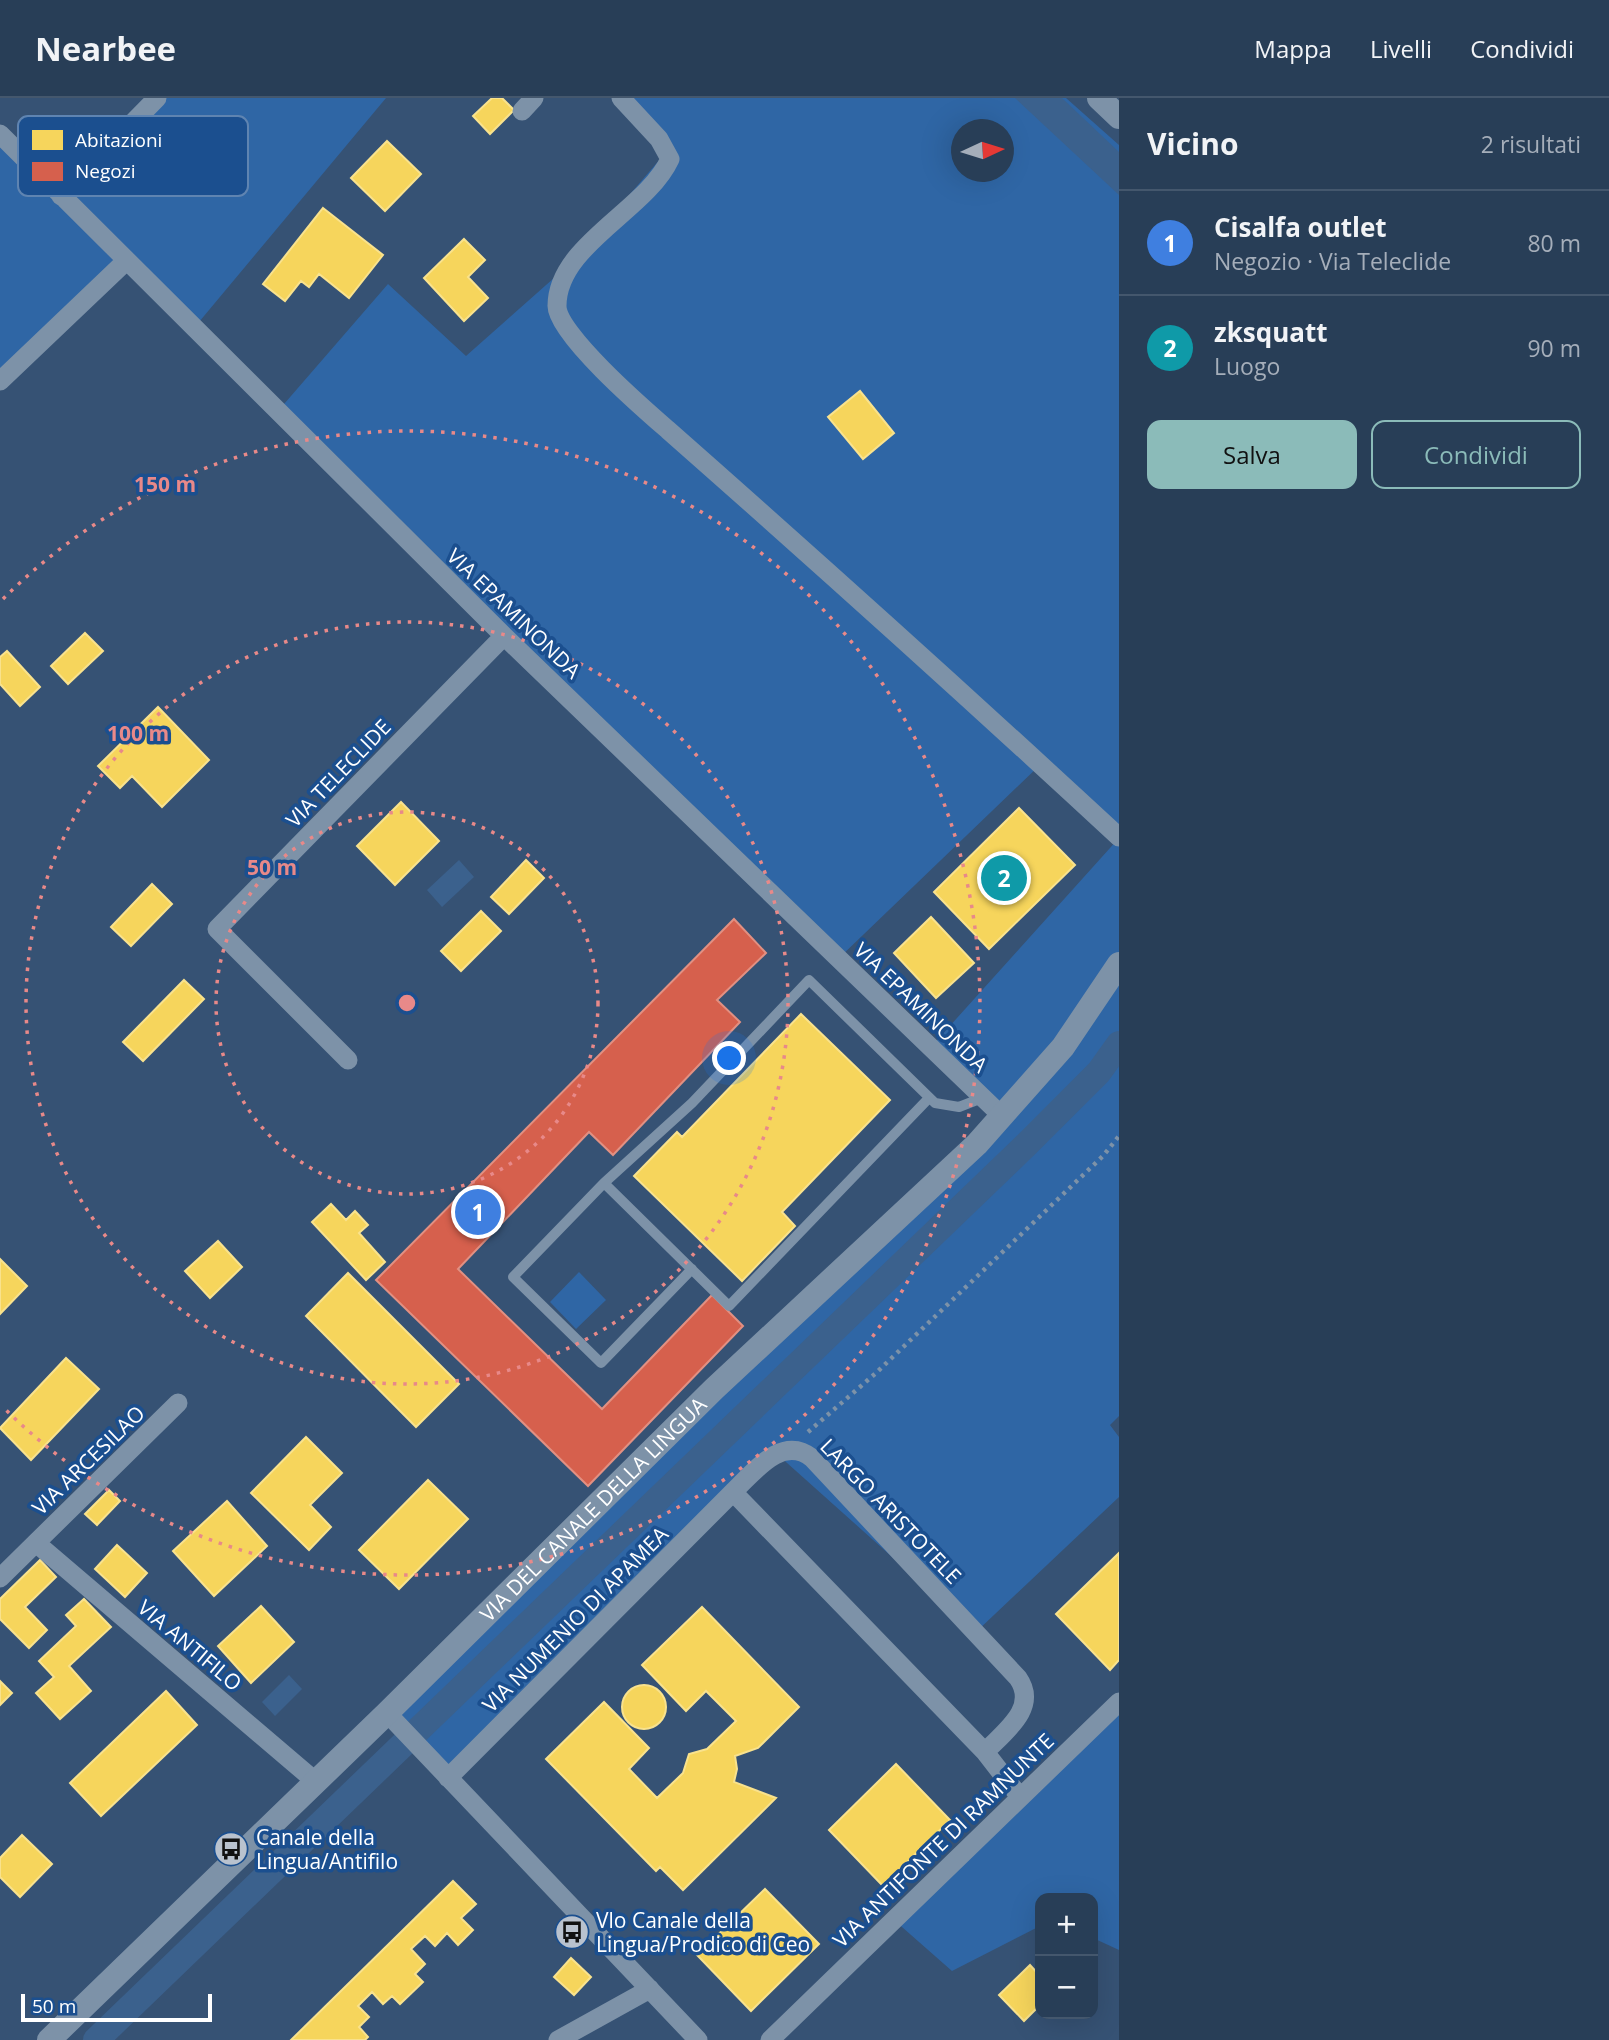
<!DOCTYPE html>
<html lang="it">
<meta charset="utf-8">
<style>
:root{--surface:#283e57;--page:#344961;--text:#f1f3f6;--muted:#a5aeba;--line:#44576d;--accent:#8bbbb9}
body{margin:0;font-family:"Open Sans",sans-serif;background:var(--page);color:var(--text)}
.controls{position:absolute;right:21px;bottom:21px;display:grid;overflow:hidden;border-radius:14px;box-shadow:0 7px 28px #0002}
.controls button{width:63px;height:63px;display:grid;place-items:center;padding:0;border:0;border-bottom:2px solid var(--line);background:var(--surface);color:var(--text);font:35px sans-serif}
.compass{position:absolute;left:951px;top:21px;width:63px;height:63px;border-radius:50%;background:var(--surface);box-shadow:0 7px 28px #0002;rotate:86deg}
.scale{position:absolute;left:21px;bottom:18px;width:191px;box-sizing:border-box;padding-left:7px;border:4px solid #fff;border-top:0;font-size:19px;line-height:24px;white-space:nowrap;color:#fff;-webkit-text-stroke:5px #1b4f8f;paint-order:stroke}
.you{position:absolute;left:730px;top:961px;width:24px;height:24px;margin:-18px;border:5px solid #fff;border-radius:50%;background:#1a73e8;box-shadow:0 0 0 10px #1a73e833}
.badge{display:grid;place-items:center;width:46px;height:46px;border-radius:50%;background:var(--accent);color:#fff;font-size:23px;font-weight:700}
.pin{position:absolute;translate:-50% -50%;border:4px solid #fff;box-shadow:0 2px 7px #0006}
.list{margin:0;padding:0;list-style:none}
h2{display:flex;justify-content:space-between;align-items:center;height:91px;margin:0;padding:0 28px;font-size:30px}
h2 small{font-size:23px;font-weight:400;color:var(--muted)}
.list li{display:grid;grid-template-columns:46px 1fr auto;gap:21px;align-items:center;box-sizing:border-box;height:105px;padding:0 28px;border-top:2px solid var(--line)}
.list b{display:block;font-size:26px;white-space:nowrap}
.list p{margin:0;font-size:23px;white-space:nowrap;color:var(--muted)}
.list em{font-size:23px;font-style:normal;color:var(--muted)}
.actions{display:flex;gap:14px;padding:21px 28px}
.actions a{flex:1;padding:16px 0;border:2px solid var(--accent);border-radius:14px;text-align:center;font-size:24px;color:var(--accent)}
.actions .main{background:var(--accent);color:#111}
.map{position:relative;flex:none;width:1119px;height:1942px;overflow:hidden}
header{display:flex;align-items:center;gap:42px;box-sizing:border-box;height:98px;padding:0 35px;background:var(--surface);border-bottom:2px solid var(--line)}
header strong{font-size:33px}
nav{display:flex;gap:38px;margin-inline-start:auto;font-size:24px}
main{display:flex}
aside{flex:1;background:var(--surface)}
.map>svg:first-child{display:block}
.green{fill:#2f66a5;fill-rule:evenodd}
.water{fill:#3b618d}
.homes{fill:#f6d55c;stroke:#f9e28d;stroke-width:2}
.shops{fill:#d6604d;stroke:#e29082;stroke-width:2}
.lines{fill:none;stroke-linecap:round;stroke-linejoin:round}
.canal{stroke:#3b618d;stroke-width:26}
.path{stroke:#7d92a8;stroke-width:4.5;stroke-dasharray:3.5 5;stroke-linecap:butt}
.service{stroke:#7d92a8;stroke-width:10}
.minor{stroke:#7d92a8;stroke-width:19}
.tertiary{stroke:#7d92a8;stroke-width:24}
.ring{fill:none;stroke:#e88989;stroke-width:3.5;stroke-dasharray:3.5 7}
.labels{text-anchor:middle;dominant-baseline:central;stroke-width:7;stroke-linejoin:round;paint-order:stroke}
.street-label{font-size:21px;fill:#fff;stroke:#1b4f8f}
.poi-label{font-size:21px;fill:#fff;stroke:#1b4f8f;text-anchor:start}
.key{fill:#1b4f8f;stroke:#5f84b1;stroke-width:2}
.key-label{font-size:19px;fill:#fff}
.centre{fill:#e88989;stroke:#1b4f8f;stroke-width:3.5}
.ring-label{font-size:21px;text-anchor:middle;font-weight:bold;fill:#e88989;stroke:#1b4f8f;stroke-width:7;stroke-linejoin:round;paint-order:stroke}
</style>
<header>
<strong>Nearbee</strong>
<nav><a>Mappa</a><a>Livelli</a><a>Condividi</a></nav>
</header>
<main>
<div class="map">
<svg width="1119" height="1942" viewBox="0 0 1119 1942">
<rect width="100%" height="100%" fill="#365274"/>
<path class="green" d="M157,0H386L194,230L126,163L0,283V36L61,98Z
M617,0H1066L1119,47V739L1041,666L838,861L278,313L388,186L466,258L572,164L667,53ZM962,32H1004V74H962Z
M1119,740V1318L1110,1327L1119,1339V1399L976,1534L777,1356L448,1680L387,1615L1002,1019L930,950Z
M579,1174L606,1202L576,1231L550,1204Z
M1119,1604V1852L1093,1840V1800H1040V1828L952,1873L894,1822Z"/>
<path class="water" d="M1015,0H1062L1119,54V97Z
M459,762L474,779L442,809L427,792Z
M289,1577L302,1591L275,1618L262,1604Z"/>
<path class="homes" d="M492,0H502L514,12L490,36L473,18Z
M387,43L421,76L385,113L351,80Z
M323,110L383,157L349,200L319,176L309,189L301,183L285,203L263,186Z
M464,141L485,162L468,179L488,200L464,223L424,180Z
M860,293L894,335L863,361L828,319Z
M85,535L103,553L68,586L51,568Z
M7,553L40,589L20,608L0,586V559Z
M158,609L209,662L162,709L132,678L120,690L98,668Z
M401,704L439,743L395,787L357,748Z
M1019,710L1075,767L989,851L934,794Z
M526,762L544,780L509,816L491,799Z
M152,786L172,806L131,848L111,829Z
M481,813L501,833L461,873L441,853Z
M931,819L974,865L936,900L894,855Z
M184,882L204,901L143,963L123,944Z
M801,916L890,1002L782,1114L795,1128L742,1183L634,1078L677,1034L682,1039Z
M331,1106L346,1122L355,1113L368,1127L359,1135L385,1164L366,1182L312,1124Z
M218,1143L242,1169L210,1200L185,1173Z
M0,1161L27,1188L0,1216Z
M348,1175L459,1286L416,1329L306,1218Z
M66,1260L99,1291L31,1362L0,1330Z
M306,1339L342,1375L310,1407L331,1429L309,1452L251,1395Z
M428,1382L468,1421L399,1491L359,1452Z
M109,1392L120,1403L97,1427L85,1416Z
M227,1403L267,1448L214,1498L173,1453Z
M117,1447L147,1475L125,1499L95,1471Z
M1119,1455V1562L1110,1572L1056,1516Z
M40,1462L56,1479L25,1509L47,1532L29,1550L0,1521V1501Z
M84,1501L111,1529L69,1568L91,1593L60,1621L36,1595L54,1579L39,1563L76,1528L66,1517Z
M261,1508L294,1544L251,1585L218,1548Z
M702,1509L799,1609L758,1650L735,1658L737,1671L734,1684L776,1700L683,1792L660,1769L656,1773L546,1661L604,1604L649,1650L629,1671L657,1700L683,1675L689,1656L707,1651L736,1623L706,1593L686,1613L642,1567Z
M0,1583L12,1595L0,1607Z
M622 1609a22 22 0 1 1 44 0a22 22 0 1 1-44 0Z
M166,1593L197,1627L101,1718L70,1685Z
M896,1666L950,1722L883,1788L829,1732Z
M22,1737L52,1766L20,1799L0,1779V1760Z
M453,1783L476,1806L461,1820L473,1832L458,1847L447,1835L435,1848L425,1838L411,1851L425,1866L415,1876L423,1884L400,1906L392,1898L383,1906L372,1894L358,1908L369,1919L359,1929L368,1939L365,1942H291Z
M765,1791L819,1846L751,1913L697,1857Z
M571,1860L591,1879L574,1897L554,1879Z
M1030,1867L1040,1878V1907L1024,1923L999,1897Z"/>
<path class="shops" d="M734,821L766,855L717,902L740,924L613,1057L589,1034L458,1171L602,1311L712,1197L743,1228L588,1388L376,1182Z"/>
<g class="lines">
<path class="canal" d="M96,1942L1027,1046L1099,974L1119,946"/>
<path class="path" d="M808,1334L876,1275L1103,1058L1119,1038"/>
<path class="service" d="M604,1085L692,1005L809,882L935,1005L959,1009L982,1000
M692,1171L601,1265L513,1179L604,1085L729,1208L929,1000"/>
<path class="minor" d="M621,0L659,41L670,61C646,113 557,147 557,208C557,236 645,312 668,332C820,466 970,601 1119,739
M522,13L534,0
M0,36L504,538L1003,1019
M61,98L157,0
M0,283L126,163
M348,962L217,831L504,538
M36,1445L315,1683
M0,1480L178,1305
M387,1615L698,1942
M985,1654C1004,1634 1039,1610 1018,1580L812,1360C782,1336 754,1374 733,1394L985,1654L1020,1699
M448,1680L733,1394
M558,1942L650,1891
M770,1942L1119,1604"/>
<g class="tertiary">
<path d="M1099,0L1119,19"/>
<path id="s1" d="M49,1942L387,1615L714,1291L977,1046L1063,949L1119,866"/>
</g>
</g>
<g class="ring">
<circle cx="407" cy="905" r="191"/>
<circle cx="407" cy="905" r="381"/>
<path d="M3 501A572 572 0 1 1 3 1309"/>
</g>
<defs>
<g id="bus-disc" transform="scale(1.75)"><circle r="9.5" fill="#b9c2ce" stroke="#1b4f8f"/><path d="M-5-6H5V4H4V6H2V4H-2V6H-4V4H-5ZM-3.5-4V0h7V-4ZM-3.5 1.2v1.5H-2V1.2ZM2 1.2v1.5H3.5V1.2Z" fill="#111"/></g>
</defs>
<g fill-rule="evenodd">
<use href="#bus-disc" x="231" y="1751"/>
<use href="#bus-disc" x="572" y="1834"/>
</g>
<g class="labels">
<g class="street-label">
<text transform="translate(514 515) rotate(44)">VIA EPAMINONDA</text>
<text transform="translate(338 675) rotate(-46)">VIA TELECLIDE</text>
<text transform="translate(921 909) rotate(44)">VIA EPAMINONDA</text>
<text transform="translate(88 1362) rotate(-44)">VIA ARCESILAO</text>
<text stroke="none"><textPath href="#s1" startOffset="760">VIA DEL CANALE DELLA LINGUA</textPath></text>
<text transform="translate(891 1413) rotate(46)">LARGO ARISTOTELE</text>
<text transform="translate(575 1521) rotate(-45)">VIA NUMENIO DI APAMEA</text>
<text transform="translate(190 1547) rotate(40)">VIA ANTIFILO</text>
<text transform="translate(943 1742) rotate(-44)">VIA ANTIFONTE DI RAMNUNTE</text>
</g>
<g class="poi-label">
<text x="256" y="1739">Canale della<tspan x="256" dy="24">Lingua/Antifilo</tspan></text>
<text x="596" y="1822">Vlo Canale della<tspan x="596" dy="24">Lingua/Prodico di Ceo</tspan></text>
</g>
</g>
<rect x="18" y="18" width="230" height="80" rx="10" class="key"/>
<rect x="32" y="32" width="31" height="20" fill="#f6d55c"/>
<rect x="32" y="64" width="31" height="19" fill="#d6604d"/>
<g class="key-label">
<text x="75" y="49">Abitazioni</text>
<text x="75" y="80">Negozi</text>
</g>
<circle cx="407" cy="905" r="10" class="centre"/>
<g class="ring-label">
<text x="165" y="394">150 m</text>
<text x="138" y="643">100 m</text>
<text x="272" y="777">50 m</text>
</g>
</svg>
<div class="controls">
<button>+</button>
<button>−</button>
</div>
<svg class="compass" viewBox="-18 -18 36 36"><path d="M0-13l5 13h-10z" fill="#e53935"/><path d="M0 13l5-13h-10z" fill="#a5aeba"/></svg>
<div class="scale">50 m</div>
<div class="you"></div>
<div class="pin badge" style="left:478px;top:1114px;background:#3f7fe0">1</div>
<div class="pin badge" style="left:1004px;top:780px;background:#0f9aa8">2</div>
</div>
<aside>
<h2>Vicino<small>2 risultati</small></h2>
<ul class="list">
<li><span class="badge" style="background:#3f7fe0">1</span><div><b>Cisalfa outlet</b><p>Negozio · Via Teleclide</p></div><em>80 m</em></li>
<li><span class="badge" style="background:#0f9aa8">2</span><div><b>zksquatt</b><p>Luogo</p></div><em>90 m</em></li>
</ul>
<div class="actions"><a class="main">Salva</a><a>Condividi</a></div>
</aside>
</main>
